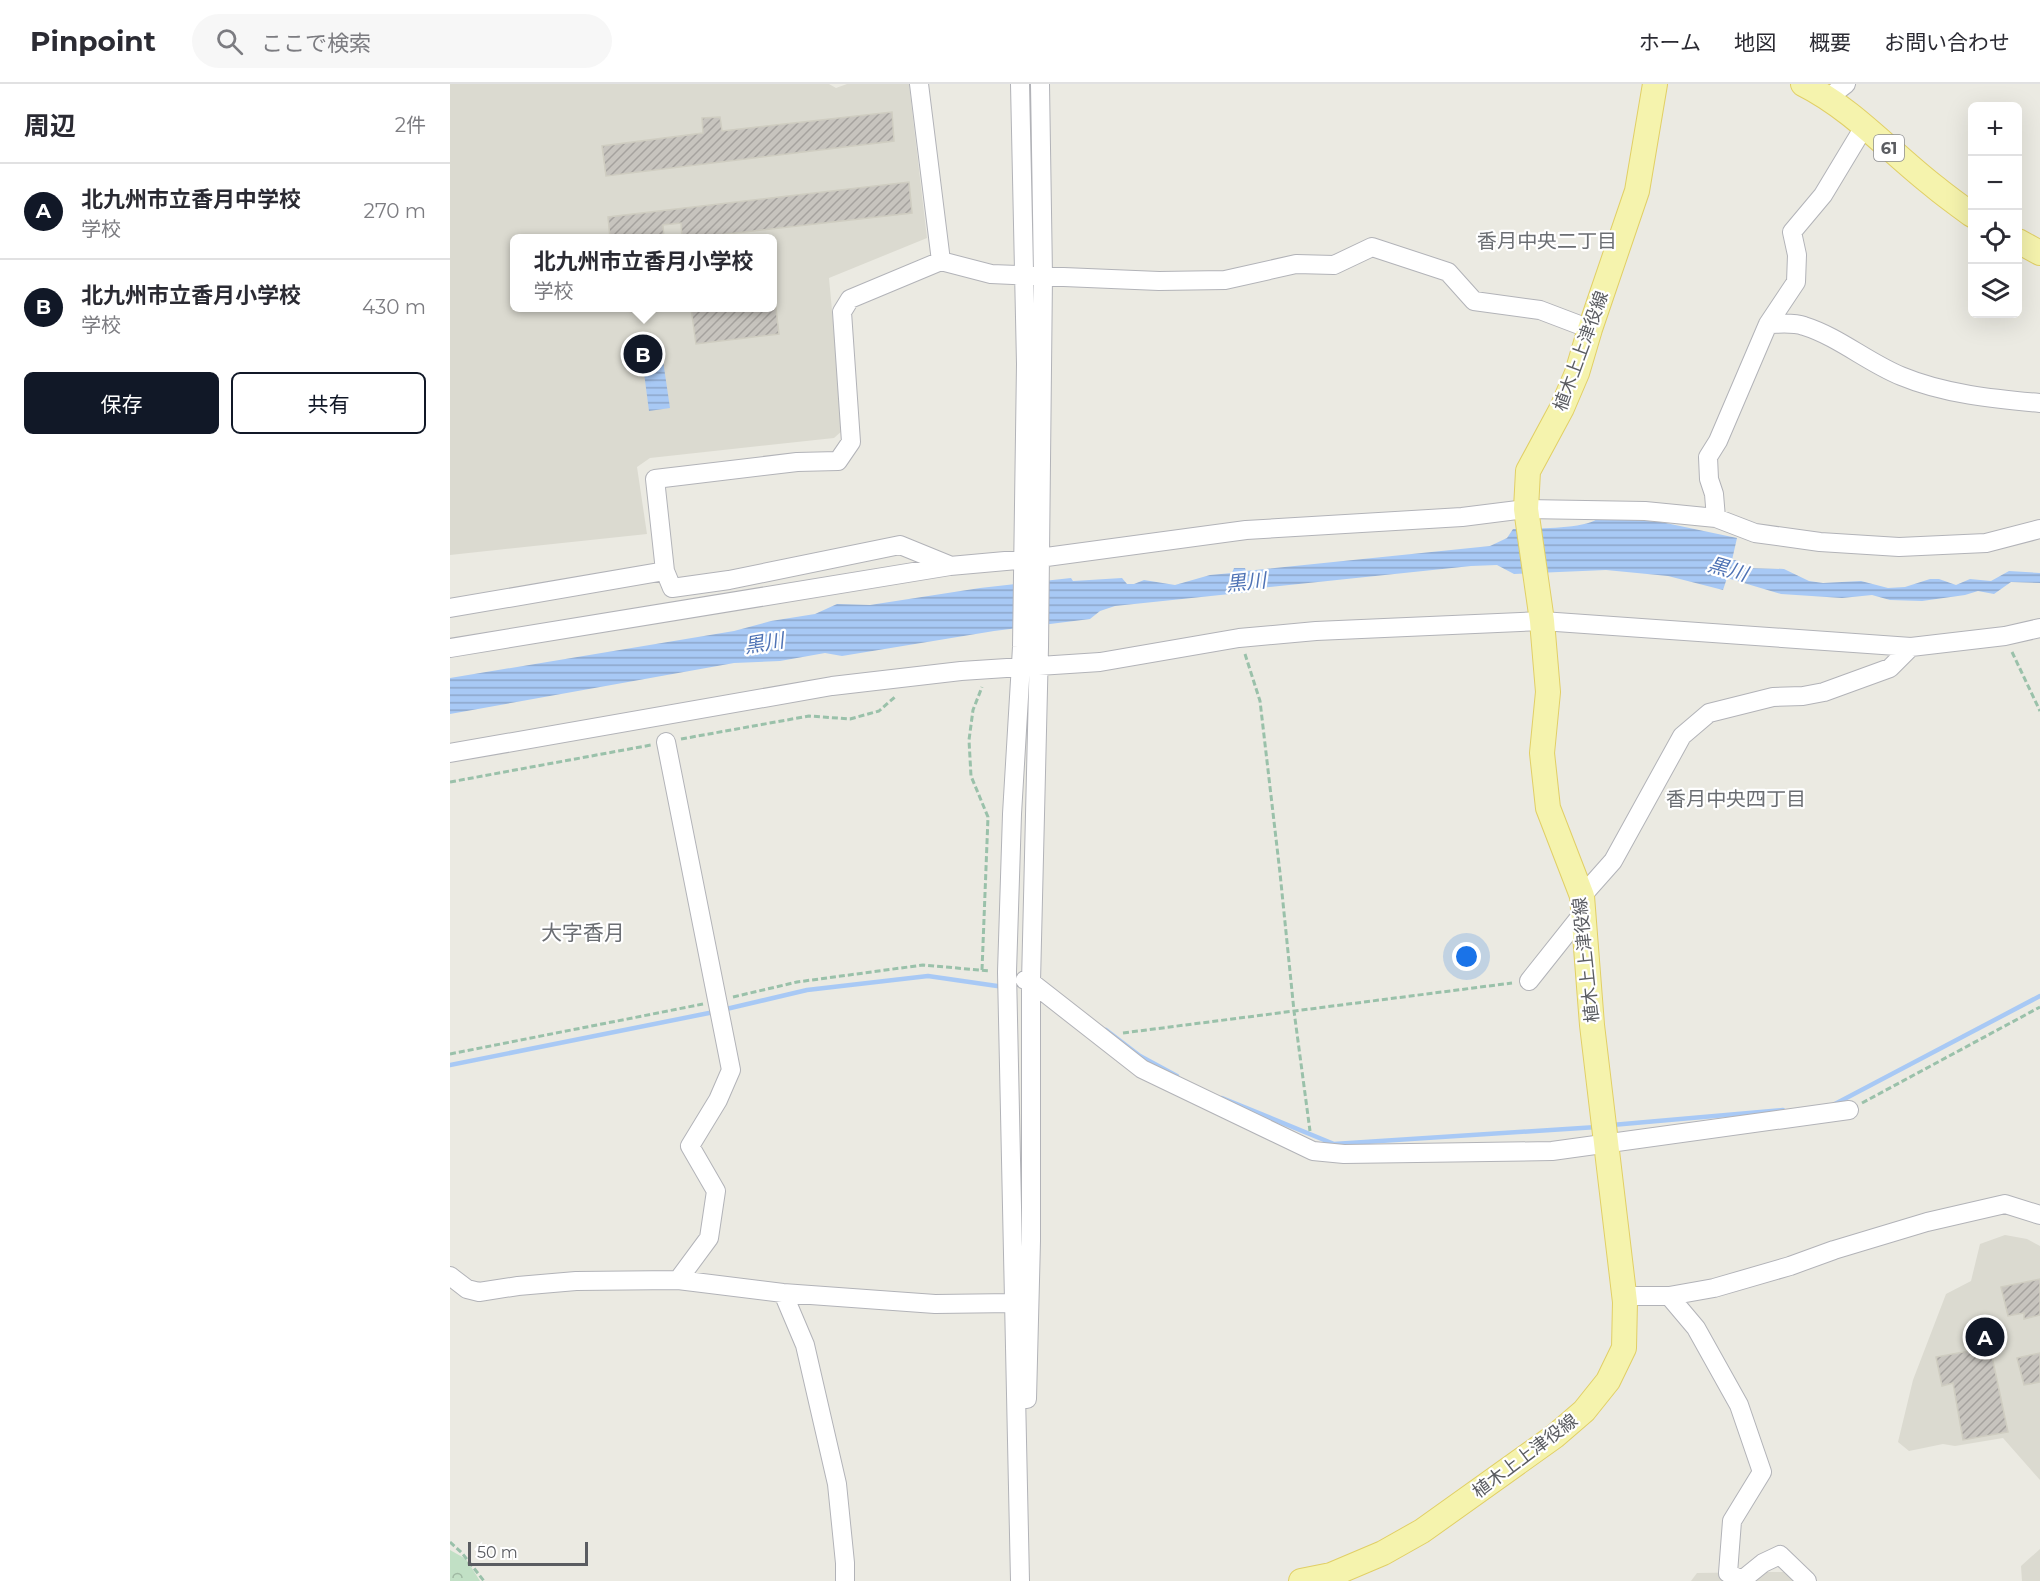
<!DOCTYPE html>
<html lang="ja">
<meta charset="utf-8">
<style>
:root{--surface:#fff;--page:#f7f7f7;--text:#2b2b33;--muted:#7c7c81;--line:#e1e1e2;--accent:#111827}
body{margin:0;font-family:Montserrat,"Noto Sans JP",sans-serif;background:var(--page);color:var(--text)}
.controls{position:absolute;right:18px;top:18px;display:grid;overflow:hidden;border-radius:9px;box-shadow:0 6px 24px #0002}
.controls button{width:54px;height:54px;display:grid;place-items:center;padding:0;border:0;border-bottom:2px solid var(--line);background:var(--surface);color:var(--text);font:30px sans-serif}
.scale{position:absolute;left:18px;bottom:15px;width:120px;box-sizing:border-box;padding-left:6px;border:3px solid #5a5c61;border-top:0;font-size:16px;line-height:21px;white-space:nowrap;color:#5a5c61;-webkit-text-stroke:4px #fff;paint-order:stroke}
.you{position:absolute;left:1017px;top:873px;width:21px;height:21px;margin:-15px;border:4px solid #fff;border-radius:50%;background:#1a73e8;box-shadow:0 0 0 9px #1a73e833}
.badge{display:grid;place-items:center;width:39px;height:39px;border-radius:50%;background:var(--accent);color:#fff;font-size:20px;font-weight:700}
.pin{position:absolute;translate:-50% -50%;border:3px solid #fff;box-shadow:0 2px 6px #0006}
.popup{position:absolute;left:60px;top:150px;width:267px;height:78px;box-sizing:border-box;display:grid;place-content:center;border-radius:9px;background:var(--surface);filter:drop-shadow(0 2px 4px #0005);font-size:20px;white-space:nowrap;color:var(--muted)}
.popup b{font-size:22px;color:var(--text)}
.popup::after{content:'';position:absolute;left:50%;top:100%;margin-left:-12px;border:12px solid transparent;border-top-color:var(--surface)}
.list{margin:0;padding:0;list-style:none}
h2{display:flex;justify-content:space-between;align-items:center;height:78px;margin:0;padding:0 24px;font-size:26px}
h2 small{font-size:20px;font-weight:400;color:var(--muted)}
.list li{display:grid;grid-template-columns:39px 1fr auto;gap:18px;align-items:center;box-sizing:border-box;height:96px;padding:0 24px;border-top:2px solid var(--line)}
.list b{display:block;font-size:22px;white-space:nowrap}
.list p{margin:0;font-size:20px;white-space:nowrap;color:var(--muted)}
.list em{font-size:20px;font-style:normal;color:var(--muted)}
.actions{display:flex;gap:12px;padding:18px 24px}
.actions a{flex:1;padding:14px 0;border:2px solid var(--accent);border-radius:9px;text-align:center;font-size:21px;color:var(--accent)}
.actions .main{background:var(--accent);color:#fff}
.icon{flex:none;width:33px;height:33px;fill:none;stroke:currentColor;stroke-width:2;stroke-linecap:round;stroke-linejoin:round}
.map{position:relative;flex:none;width:1590px;height:1497px;overflow:hidden}
header{display:flex;align-items:center;gap:36px;box-sizing:border-box;height:84px;padding:0 30px;background:var(--surface);border-bottom:2px solid var(--line)}
header strong{font-size:28px}
nav{display:flex;gap:33px;margin-inline-start:auto;font-size:21px}
.search{width:420px;height:54px;background:var(--page);display:flex;align-items:center;gap:15px;box-sizing:border-box;padding:0 21px;border-radius:33px;color:var(--muted);font-size:22px}
main{display:flex}
aside{flex:1;background:var(--surface)}
.map>svg:first-child{display:block}
.education{fill:#dbdad0;fill-rule:evenodd}
.forest{fill:url(#forest-crowns)}
.water{fill:url(#water-rules)}
.lines{fill:none;stroke-linecap:round;stroke-linejoin:round}
.stream{stroke:#a8c9f5;stroke-width:4.5}
.building{fill:url(#building-hatch);stroke:#cfcdc1;stroke-width:1.5}
.minor-casing{stroke:#b2b3b8;stroke-width:20}
.major-casing{stroke:#e1cf65;stroke-width:26}
.path{stroke:#9ac1aa;stroke-width:3;stroke-dasharray:6 3;stroke-linecap:butt}
.minor{stroke:#fff;stroke-width:18}
.major{stroke:#f5f3ad;stroke-width:24}
.labels{text-anchor:middle;dominant-baseline:central;stroke-width:4.5;stroke-linejoin:round;paint-order:stroke}
.shield{fill:#fff;stroke:#8c8d90;stroke-width:1.5}
.shield-label{font-size:16px;font-weight:bold;fill:#5a5c61}
.street-label{font-size:18px;fill:#5a5c61;stroke:#fff}
.neighbourhood-label{font-size:20px;fill:#6b6e73;stroke:#fff}
.water-label{font-size:20px;font-style:italic;fill:#4f73b5;stroke:#fff}
.quarter-label{font-size:21px;fill:#6b6e73;stroke:#fff}
</style>
<header>
<strong>Pinpoint</strong>
<div class="search"><svg class="icon" aria-label="search" viewBox="0 0 24 24"><circle cx="10" cy="10" r="6"/><path d="M15 15l6 6"/></svg>ここで検索</div>
<nav><a>ホーム</a><a>地図</a><a>概要</a><a>お問い合わせ</a></nav>
</header>
<main>
<aside>
<h2>周辺<small>2件</small></h2>
<ul class="list">
<li><span class="badge">A</span><div><b>北九州市立香月中学校</b><p>学校</p></div><em>270 m</em></li>
<li><span class="badge">B</span><div><b>北九州市立香月小学校</b><p>学校</p></div><em>430 m</em></li>
</ul>
<div class="actions"><a class="main">保存</a><a>共有</a></div>
</aside>
<div class="map">
<svg width="1590" height="1497" viewBox="0 0 1590 1497">
<defs>
<pattern id="forest-crowns" width="20" height="18" patternUnits="userSpaceOnUse" patternTransform="scale(1.5)"><rect width="20" height="18" fill="#c1e0c5"/><path d="M2 6a3 3 0 1 1 6 0M12 15a3 3 0 1 1 6 0" fill="none" stroke="#a0b9a3"/></pattern>
<pattern id="water-rules" width="6" height="5" patternUnits="userSpaceOnUse" patternTransform="scale(1.5)"><rect width="6" height="5" fill="#a8c9f5"/><path d="M0 2.5h6" fill="none" stroke="#8ca6ca"/></pattern>
<pattern id="building-hatch" width="6" height="6" patternUnits="userSpaceOnUse" patternTransform="scale(1.5)"><rect width="6" height="6" fill="#c7c4be"/><path d="M-1 1l2-2M0 6l6-6M5 7l2-2" fill="none" stroke="#a5a29e"/></pattern>
</defs>
<rect width="100%" height="100%" fill="#ebeae2"/>
<path class="education" d="M0,0H379L386,4L397,0H459L477,154L379,194L393,346L384,354L200,374L187,383L197,450L0,471ZM64,154H322V224H64Z
M1555,1151L1577,1155L1590,1162V1396L1553,1354L1505,1362L1493,1360L1459,1367L1448,1358L1463,1296L1496,1210L1521,1197L1530,1160Z
M1590,1465V1497H1572L1571,1482Z
M1315,1488H1334L1344,1497H1241L1247,1489Z"/>
<path class="forest" d="M0,1466L16,1475L30,1497H0Z"/>
<path class="water" d="M211,263L220,324L199,327L191,266Z
M1150,433L1211,438L1287,454L1282,476H1287L1296,484L1334,485L1359,497L1373,499L1411,497L1438,504L1455,503L1480,495H1489L1506,501L1520,495L1541,497L1559,487L1590,489V499L1561,498L1544,510L1528,507L1515,511L1472,517L1440,516L1422,511L1392,514L1331,510L1277,494L1273,506L1218,492L1156,486L1064,490L1047,481L1021,482L800,505L799,508L665,522L650,527L640,535L544,547L392,572L375,569L330,577L284,579L0,630V594L284,547L321,537L365,530L387,520L420,521L530,504L621,494L623,497L672,494L677,500H684L694,496L725,501L760,491L782,489L784,484H795L796,487L1040,462L1057,454L1063,445C1084,444 1136,446 1150,433Z"/>
<g class="lines">
<path class="stream" d="M272,926L357,906L478,892L554,903
M656,946L690,972L727,992
M0,981L264,928
M772,1014L884,1060L1147,1043
M1383,1021L1590,912
M1162,1041L1333,1026"/>
</g>
<path class="building" d="M442,28L444,57L156,92L152,62L253,49L252,34L270,33L272,47Z
M459,98L462,129L242,154H232L231,139L213,141L214,154H160L158,133Z
M241,224H326L329,250L246,260Z
M1590,1195V1231L1574,1235V1229L1558,1232L1551,1203Z
M1540,1263L1558,1348L1513,1356L1503,1299L1492,1302L1486,1273Z
M1590,1269V1298L1574,1301L1567,1274Z"/>
<g class="lines">
<g class="minor-casing">
<path id="minor" d="M469,0L491,177
M1378,14L1396,0
M1318,240C1329,240 1343,238 1354,242C1389,253 1417,278 1451,292C1494,310 1544,315 1590,319
M1266,434L1264,410L1259,395L1258,373L1268,357L1318,240L1346,198L1347,171L1342,148L1373,111L1414,43
M499,481L450,461L279,496L222,504L215,487L205,395L347,378L388,377L401,358L392,228L400,215L491,177L541,190L709,197L775,196L846,180L884,181L922,163L998,188L1024,217L1090,226L1140,245
M0,524L215,487
M0,564L500,482L589,474L796,446L1012,433L1076,425L1195,427L1266,434L1305,449L1370,458L1449,463L1536,459L1590,445
M216,658L281,986L268,1016L240,1062L266,1107L259,1154L228,1196
M0,669L382,602L511,587L650,578L789,554L866,547L1092,537L1461,563L1555,552L1590,544
M1132,812L1163,777L1232,652L1259,629L1323,613L1353,612L1374,608L1440,584L1461,563
M575,896L581,898L692,985L863,1067L894,1070L1102,1067L1399,1026
M1079,897L1133,829
M0,1192L17,1205L29,1208L68,1202L126,1197L228,1196L333,1209L485,1220L564,1219
M333,1209L355,1261L387,1400L395,1479V1497
M1174,1212H1219L1264,1204L1340,1182L1384,1166L1477,1138L1555,1120L1590,1131
M1219,1212L1246,1244L1289,1321L1312,1388L1282,1437L1278,1489L1292,1496L1313,1479L1330,1471L1357,1497
M577,1315L581,1157V898L589,563L593,192L590,0
M570,1497L557,888L562,730L572,563L576,280L570,0"/>
</g>
<g class="major-casing">
<path id="major" d="M1353,0C1403,25 1441,69 1485,103C1497,113 1510,122 1522,131
M1568,157L1590,169
M851,1497L881,1491L933,1469L972,1447L1105,1352L1134,1327L1158,1297L1174,1264L1175,1218L1142,941L1132,812L1098,724L1092,669L1098,608L1092,537L1076,425L1078,387L1112,324L1127,289L1140,245L1187,107L1205,0"/>
</g>
<path class="path" d="M1562,568L1590,627
M795,570L810,617L830,789L844,927L860,1047
M231,655L359,632L400,635L429,627L446,612
M0,698L201,661
M532,886L538,733L521,692L519,656L523,626L532,603
M283,913L347,898L473,881L540,887
M673,949L1062,899
M0,970L253,920
M1412,1019L1590,923
M0,1458L12,1469L34,1497"/>
<use href="#minor" class="minor"/>
<use href="#major" class="major"/>
</g>
<g class="labels">
<rect class="shield" x="1424" y="51" width="30" height="26" rx="4.5"/>
<g class="shield-label">
<text x="1439" y="64">61</text>
</g>
<g class="street-label">
<text transform="translate(1131 267) rotate(-70)">植木上上津役線</text>
<text transform="translate(1136 876) rotate(-96)">植木上上津役線</text>
<text transform="translate(1075 1372) rotate(-37)">植木上上津役線</text>
</g>
<g class="neighbourhood-label">
<text x="1097" y="157">香月中央二丁目</text>
<text x="1286" y="715">香月中央四丁目</text>
</g>
<g class="water-label">
<text transform="translate(1278 485) rotate(16)">黒川</text>
<text transform="translate(796 498) rotate(-6)">黒川</text>
<text transform="translate(314 559) rotate(-9)">黒川</text>
</g>
<g class="quarter-label">
<text x="133" y="848">大字香月</text>
</g>
</g>
</svg>
<div class="controls">
<button>+</button>
<button>−</button>
<button><svg class="icon" aria-label="locate" viewBox="0 0 24 24"><circle cx="12" cy="12" r="6"/><path d="M12 2v4M12 18v4M2 12h4M18 12h4"/></svg></button>
<button><svg class="icon" aria-label="layers" viewBox="0 0 24 24"><path d="M12 4l9 5-9 5-9-5zM3 14l9 5 9-5"/></svg></button>
</div>
<div class="scale">50 m</div>
<div class="you"></div>
<div class="pin badge" style="left:1535px;top:1253px">A</div>
<div class="pin badge" style="left:193px;top:270px">B</div>
<div class="popup"><b>北九州市立香月小学校</b>学校</div>
</div>
</main>
